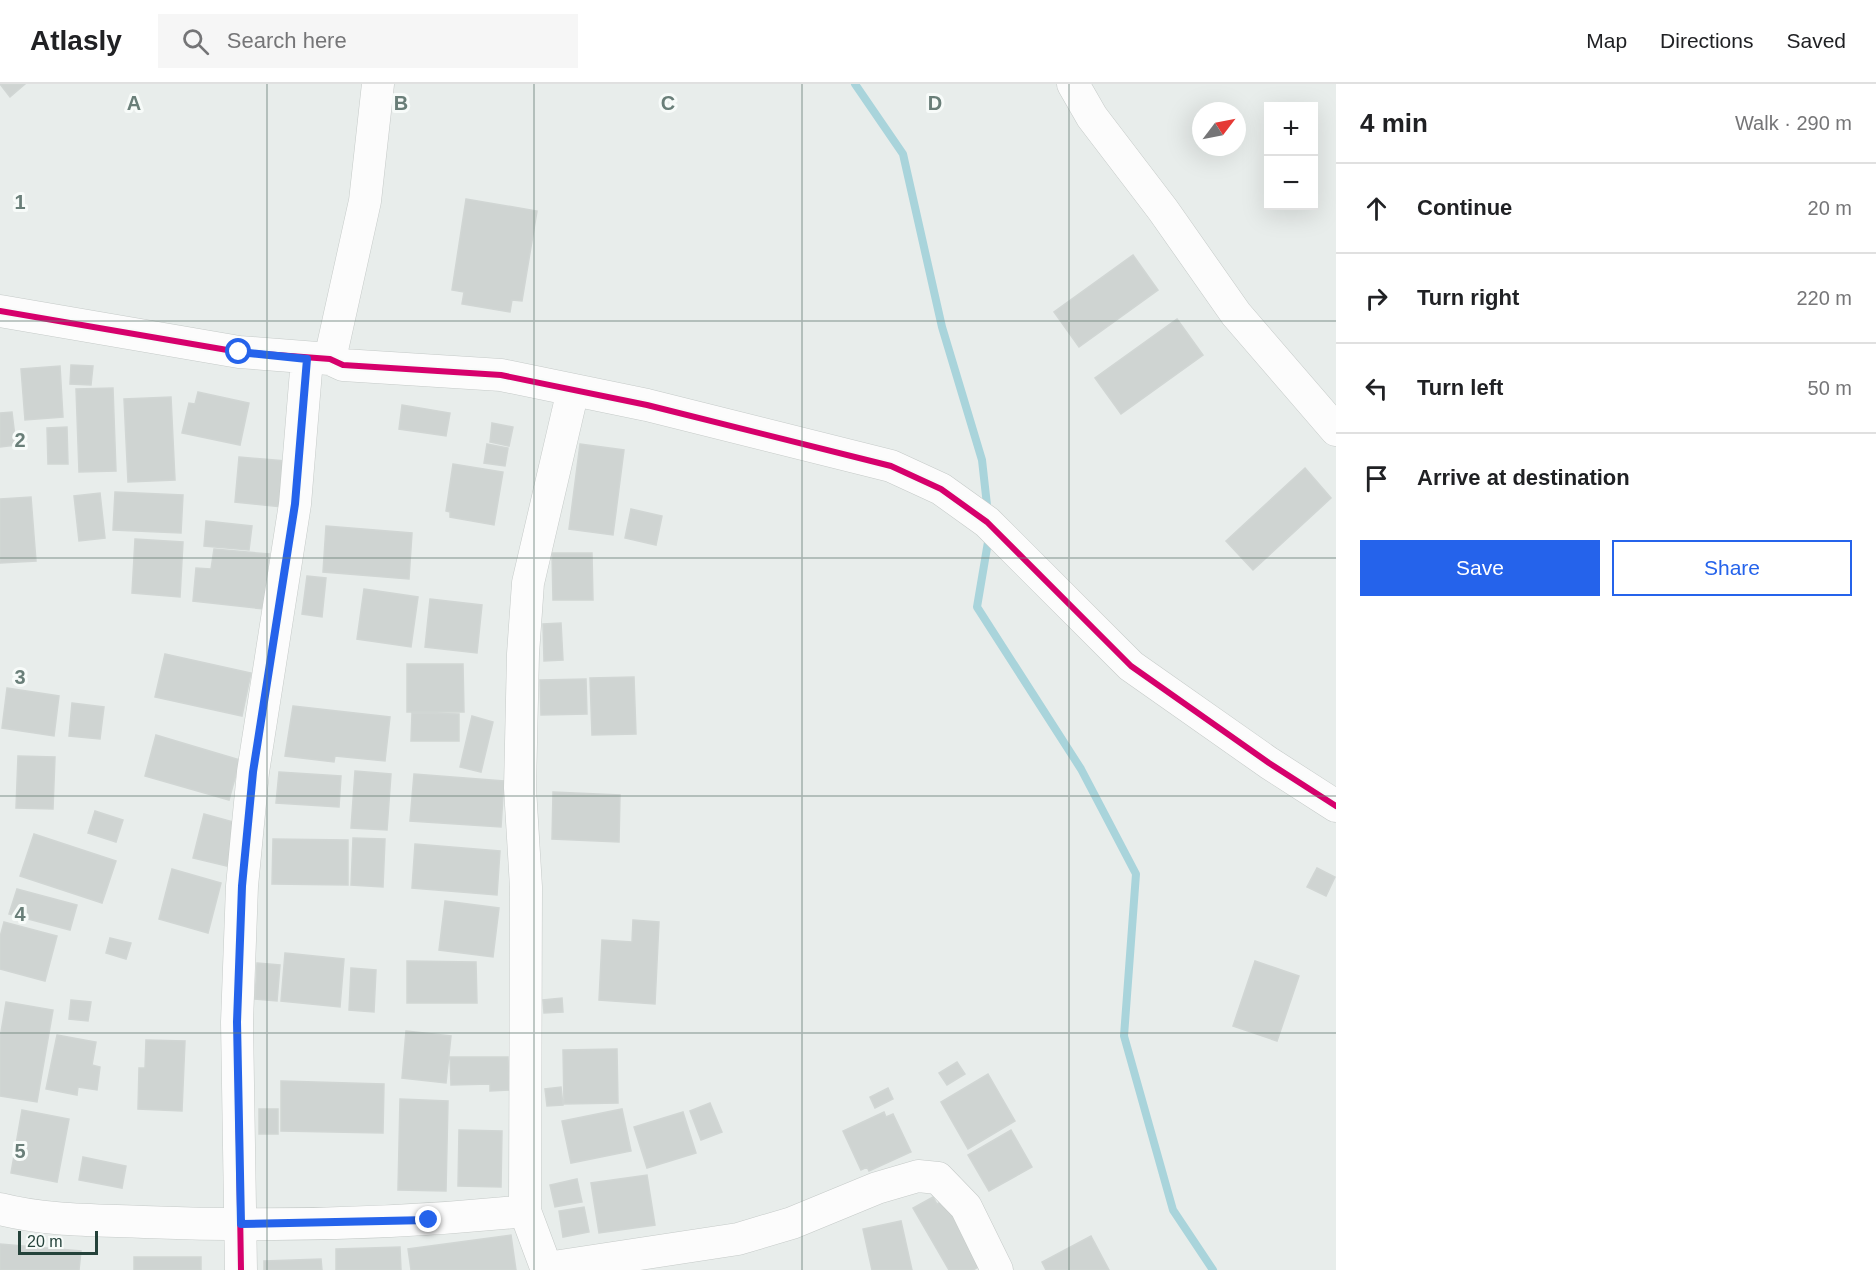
<!DOCTYPE html>
<meta charset="utf-8">
<style>
:root{--surface:#fff;--page:#f6f6f6;--text:#202124;--muted:#757577;--line:#e0e0e0;--accent:#2563eb}
body{margin:0;font-family:Helvetica,sans-serif;background:var(--page);color:var(--text)}
.controls{position:absolute;right:18px;top:18px;display:grid;overflow:hidden;border-radius:0px;box-shadow:0 6px 24px #0002}
.controls button{width:54px;height:54px;display:grid;place-items:center;padding:0;border:0;border-bottom:2px solid var(--line);background:var(--surface);color:var(--text);font:30px sans-serif}
.compass{position:absolute;left:1192px;top:18px;width:54px;height:54px;border-radius:50%;background:var(--surface);box-shadow:0 6px 24px #0002;rotate:58deg}
.scale{position:absolute;left:18px;bottom:15px;width:80px;box-sizing:border-box;padding-left:6px;border:3px solid #24423a;border-top:0;font-size:16px;line-height:21px;white-space:nowrap;color:#24423a;-webkit-text-stroke:4px #f7fbf9;paint-order:stroke}
.stop{position:absolute;width:18px;height:18px;margin:-14px;border:4px solid #2563eb;border-radius:50%;background:#fff}
.stop.end{background:#2563eb;border-color:#fff;box-shadow:0 2px 6px #0008}
.list{margin:0;padding:0;list-style:none}
h2{display:flex;justify-content:space-between;align-items:center;height:78px;margin:0;padding:0 24px;font-size:26px}
h2 small{font-size:20px;font-weight:400;color:var(--muted)}
.list li{display:grid;grid-template-columns:39px 1fr auto;gap:18px;align-items:center;box-sizing:border-box;height:90px;padding:0 24px;border-top:2px solid var(--line)}
.list b{display:block;font-size:22px;white-space:nowrap}
.list em{font-size:20px;font-style:normal;color:var(--muted)}
.actions{display:flex;gap:12px;padding:18px 24px}
.actions a{flex:1;padding:14px 0;border:2px solid var(--accent);border-radius:0px;text-align:center;font-size:21px;color:var(--accent)}
.actions .main{background:var(--accent);color:#fff}
.icon{flex:none;width:33px;height:33px;fill:none;stroke:currentColor;stroke-width:2;stroke-linecap:round;stroke-linejoin:round}
.map{position:relative;flex:none;width:1336px;height:1186px;overflow:hidden}
header{display:flex;align-items:center;gap:36px;box-sizing:border-box;height:84px;padding:0 30px;background:var(--surface);border-bottom:2px solid var(--line)}
header strong{font-size:28px}
nav{display:flex;gap:33px;margin-inline-start:auto;font-size:21px}
.search{width:420px;height:54px;background:var(--page);display:flex;align-items:center;gap:15px;box-sizing:border-box;padding:0 21px;border-radius:0px;color:var(--muted);font-size:22px}
main{display:flex}
aside{flex:1;background:var(--surface)}
.map>svg:first-child{display:block}
.lines{fill:none;stroke-linecap:round;stroke-linejoin:round}
.stream{stroke:#a9d4db;stroke-width:8}
.building{fill:#cfd4d2;stroke:#d1d6d4;stroke-width:1.5}
.street-casing{stroke:#c5cac8;stroke-width:33}
.street{stroke:#fcfcfc;stroke-width:32}
.cycleway-casing{stroke:#f7fbf9;stroke-width:10}
.cycleway{stroke:#d6006c;stroke-width:6}
.route{stroke:#2563eb;stroke-width:8}
.grid{fill:none;stroke:#697e78;stroke-width:1.5;stroke-opacity:0.55}
.grid-label{font-size:20px;text-anchor:middle;font-weight:bold;fill:#697e78;stroke:#f7fbf9;stroke-width:6;stroke-linejoin:round;paint-order:stroke}
</style>
<header>
<strong>Atlasly</strong>
<div class="search"><svg class="icon" aria-label="search" viewBox="0 0 24 24"><circle cx="10" cy="10" r="6"/><path d="M15 15l6 6"/></svg>Search here</div>
<nav><a>Map</a><a>Directions</a><a>Saved</a></nav>
</header>
<main>
<div class="map">
<svg width="1336" height="1186" viewBox="0 0 1336 1186">
<rect width="100%" height="100%" fill="#e8edeb"/>
<g class="lines">
<path class="stream" d="M855,0L903,70L942,243L982,376L988,430
M989,452L977,523L1081,685L1136,790L1124,952L1173,1126L1213,1186"/>
</g>
<path class="building" d="M0,0H25L10,13Z
M466,115L537,127L522,217L512,216L510,228L462,220L464,208L452,206Z
M1133,171L1158,206L1079,263L1054,228Z
M1177,235L1203,271L1121,330L1095,294Z
M71,281L93,282L91,301L70,300Z
M60,282L63,333L25,336L21,285Z
M113,304L116,387L79,388L76,305Z
M198,308L249,319L240,361L182,349L189,319L195,320Z
M171,313L175,396L128,398L124,315Z
M402,321L450,329L446,352L399,345Z
M12,328L16,361L0,363V329Z
M492,339L513,343L509,362L490,358Z
M67,343L68,380H48L47,344Z
M487,360L508,364L505,382L484,379Z
M580,360L624,366L613,451L569,445Z
M239,373L286,377L282,423L235,418Z
M453,380L503,388L494,441L450,433V428L446,427Z
M1305,384L1331,414L1253,486L1226,457Z
M115,408L183,411L181,449L113,446Z
M100,409L105,454L79,457L74,412Z
M31,413L36,477L0,479V415Z
M631,425L662,432L656,461L625,454Z
M206,437L252,442L249,466L204,462Z
M326,442L412,449L409,495L323,488Z
M135,455L183,458L180,513L132,509Z
M214,465L269,470L264,525L193,517L196,484L211,485Z
M552,469H592L593,516H553Z
M307,492L326,494L322,533L302,530Z
M364,505L418,513L411,563L357,555Z
M430,515L482,521L477,569L425,563Z
M561,539L563,576L544,577L543,540Z
M165,570L251,589L242,632L155,613Z
M407,580H463L464,628H407Z
M634,593L636,650L592,651L590,594Z
M586,595L587,630L541,631L540,596Z
M7,604L59,612L54,652L2,644Z
M72,619L104,623L100,655L69,652Z
M293,622L390,633L385,677L335,672L334,678L285,672Z
M412,629L459,630V657H411Z
M472,632L493,638L481,688L460,683Z
M156,651L240,676L229,716L145,692Z
M18,672L55,673L53,725L16,724Z
M355,687L391,690L387,746L351,744Z
M279,688L341,692L339,723L276,719Z
M414,690L504,697L501,743L410,737Z
M553,708L620,711L619,758L552,755Z
M95,727L123,736L116,758L88,749Z
M204,730L237,739L227,782L193,774Z
M34,750L116,777L102,819L20,792Z
M353,754L385,755L383,803L351,801Z
M273,755L348,756V801L272,800Z
M415,760L500,767L497,811L412,804Z
M1317,784L1335,793L1326,812L1307,803Z
M172,785L221,799L208,849L159,835Z
M17,805L77,821L70,846L9,830Z
M445,817L499,824L493,873L439,866Z
M633,836L659,838L655,920L599,916L602,856L632,858Z
M4,838L57,852L45,897L0,885V853Z
M110,854L131,859L126,875L106,869Z
M285,869L344,875L340,923L281,917Z
M407,877L476,878L477,919H407Z
M1255,877L1299,892L1277,957L1233,942Z
M257,879L280,881L277,917L255,915Z
M351,884L376,886L374,928L349,926Z
M562,914L563,928L544,929L543,916Z
M71,916L91,918L88,937L69,935Z
M6,918L53,926L37,1018L0,1012V954Z
M406,947L451,952L446,999L402,994Z
M57,951L96,958L92,981L100,983L97,1006L78,1003L77,1011L46,1005Z
M146,956L185,957L182,1027L138,1025L139,984H145Z
M617,965L618,1019L564,1020L563,966Z
M450,973H508L509,1006L490,1007V1000L451,1001Z
M957,978L965,990L947,1001L939,989Z
M988,990L1015,1037L968,1065L941,1018Z
M281,997L384,1000L383,1049L281,1047Z
M561,1003L563,1021L547,1022L545,1005Z
M888,1004L893,1015L875,1024L870,1013Z
M400,1015L448,1017L446,1107L398,1106Z
M710,1019L722,1048L701,1056L690,1027Z
M259,1025H278V1050H259Z
M622,1025L631,1067L571,1079L562,1037Z
M22,1026L69,1035L57,1098L11,1089Z
M683,1028L696,1069L647,1084L634,1043Z
M884,1028L886,1033L893,1030L911,1068L869,1087L867,1083L861,1086L843,1047Z
M459,1046L502,1047L501,1103L458,1102Z
M1011,1046L1032,1083L989,1107L968,1071Z
M83,1073L126,1082L122,1104L79,1096Z
M647,1091L655,1141L599,1149L591,1099Z
M577,1095L582,1118L555,1123L550,1101Z
M933,1113L937,1120L945,1116L982,1181L973,1186H949L913,1124Z
M584,1123L589,1148L563,1153L559,1127Z
M901,1137L912,1186H872L863,1145Z
M511,1151L516,1186H411L408,1165Z
M1091,1152L1109,1186H1046L1042,1178Z
M0,1160L81,1167L79,1186H0Z
M400,1163L401,1186H336V1165Z
M134,1173H201V1186H134Z
M321,1175L322,1186H264V1177Z"/>
<g class="lines">
<g class="street-casing">
<path id="street" d="M1073,0L1092,33L1163,126L1236,230L1336,346
M0,227L239,268L330,275L343,281L501,291L647,321L891,382L941,405L987,438L1131,582L1269,679L1336,722
M330,275L365,117L378,0
M0,1125C47,1137 96,1136 144,1138C271,1143 399,1140 525,1127
M547,1184L738,1155L792,1139L877,1104L918,1092L938,1094L966,1123L997,1186
M241,1186L237,938L242,802L253,688L295,420L307,275
M547,1186L525,1127L526,803L520,704L523,570L528,499L573,306"/>
</g>
<use href="#street" class="street"/>
<g class="cycleway-casing">
<path id="cycleway" d="M0,227L239,268L330,275L343,281L501,291L647,321L891,382L941,405L987,438L1131,582L1269,679L1336,722
M241,1186L237,938L242,802L253,688L295,420L307,275"/>
</g>
<use href="#cycleway" class="cycleway"/>
</g>
<g class="lines">
<path class="route" d="M239,268L307,275L295,420L253,688L242,802L237,938L241,1140L429,1136"/>
</g>
<path class="grid" d="M267,0V1186M534,0V1186M802,0V1186M1069,0V1186M0,237H1336M0,474H1336M0,712H1336M0,949H1336"/>
<g class="grid-label">
<text x="134" y="26">A</text>
<text x="401" y="26">B</text>
<text x="668" y="26">C</text>
<text x="935" y="26">D</text>
<text x="20" y="125">1</text>
<text x="20" y="363">2</text>
<text x="20" y="600">3</text>
<text x="20" y="837">4</text>
<text x="20" y="1074">5</text>
</g>
</svg>
<div class="controls">
<button>+</button>
<button>−</button>
</div>
<svg class="compass" viewBox="-18 -18 36 36"><path d="M0-13l5 13h-10z" fill="#e53935"/><path d="M0 13l5-13h-10z" fill="#757577"/></svg>
<div class="scale">20 m</div>
<div class="stop" style="left:239px;top:268px"></div>
<div class="stop end" style="left:429px;top:1136px"></div>
</div>
<aside>
<h2>4 min<small>Walk · 290 m</small></h2>
<ul class="list">
<li><svg class="icon" aria-label="ahead" viewBox="0 0 24 24"><path d="M12 20V5M6 11l6-6 6 6"/></svg><div><b>Continue</b></div><em>20 m</em></li>
<li><svg class="icon" aria-label="right" viewBox="0 0 24 24"><path d="M7 20v-9h11M14 6l5 5-5 5"/></svg><div><b>Turn right</b></div><em>220 m</em></li>
<li><svg class="icon" aria-label="left" viewBox="0 0 24 24"><path d="M17 20v-9H6M10 6l-5 5 5 5"/></svg><div><b>Turn left</b></div><em>50 m</em></li>
<li><svg class="icon" aria-label="arrive" viewBox="0 0 24 24"><path d="M6 21V4h12l-3 4 3 4H6"/></svg><div><b>Arrive at destination</b></div></li>
</ul>
<div class="actions"><a class="main">Save</a><a>Share</a></div>
</aside>
</main>
